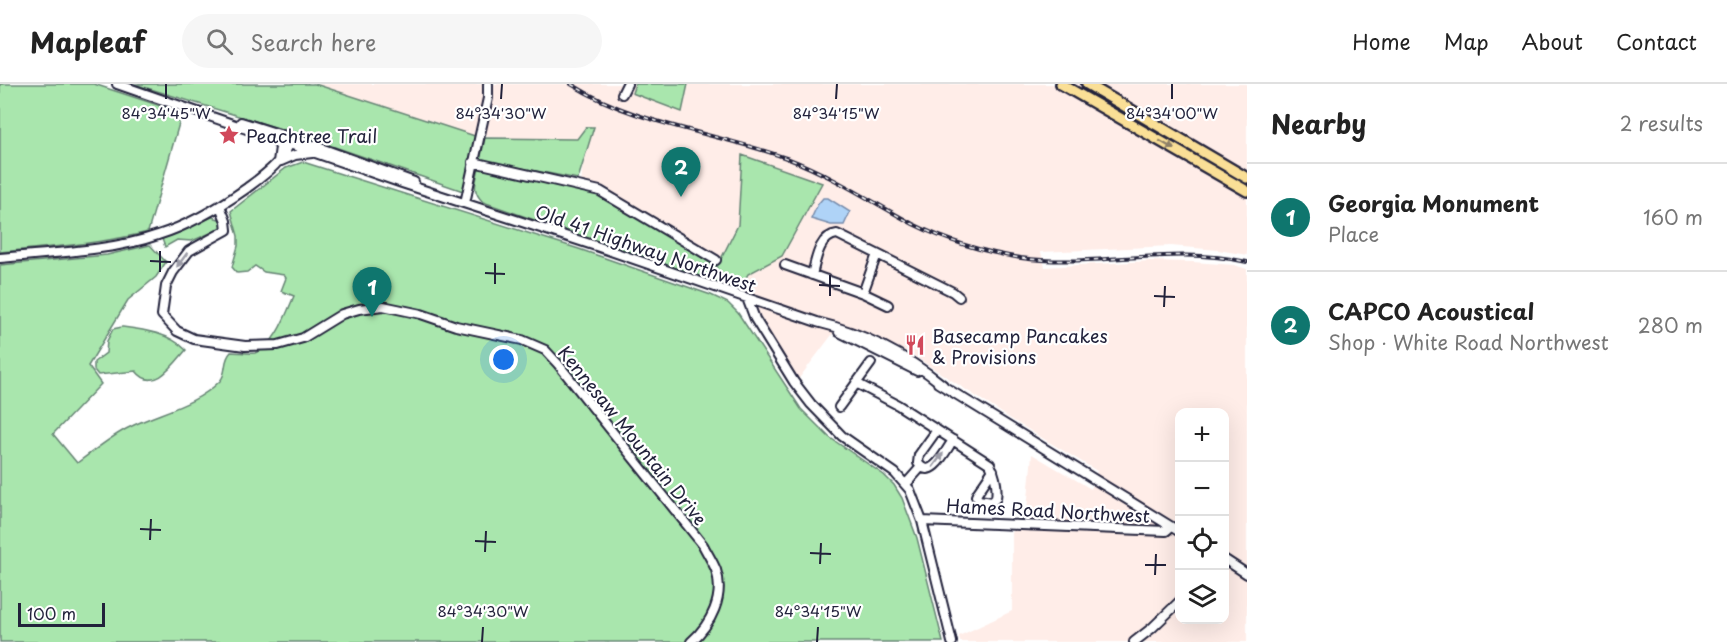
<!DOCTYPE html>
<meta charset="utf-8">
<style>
:root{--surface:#fff;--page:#f6f6f6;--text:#222;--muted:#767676;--line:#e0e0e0;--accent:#0f766e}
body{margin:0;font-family:"Playpen Sans",sans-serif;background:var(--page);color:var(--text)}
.controls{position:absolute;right:18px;bottom:18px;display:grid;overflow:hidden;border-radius:12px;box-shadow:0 6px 24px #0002}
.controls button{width:54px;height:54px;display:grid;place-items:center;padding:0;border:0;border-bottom:2px solid var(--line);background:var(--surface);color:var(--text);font:30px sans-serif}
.scale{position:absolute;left:18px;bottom:15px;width:87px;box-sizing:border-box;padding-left:6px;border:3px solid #22223b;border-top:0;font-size:16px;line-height:21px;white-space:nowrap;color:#22223b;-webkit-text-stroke:4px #fff;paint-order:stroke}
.you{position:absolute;left:504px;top:276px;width:21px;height:21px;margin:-15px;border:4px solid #fff;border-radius:50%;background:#1a73e8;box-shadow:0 0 0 9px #1a73e833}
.badge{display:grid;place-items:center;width:39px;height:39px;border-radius:50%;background:var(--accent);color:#fff;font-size:20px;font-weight:700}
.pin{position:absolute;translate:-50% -50px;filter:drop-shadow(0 2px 3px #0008)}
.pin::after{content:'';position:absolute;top:32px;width:21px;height:18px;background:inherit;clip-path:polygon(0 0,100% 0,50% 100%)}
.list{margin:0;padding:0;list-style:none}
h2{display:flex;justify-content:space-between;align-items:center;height:78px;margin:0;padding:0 24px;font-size:26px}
h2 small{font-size:20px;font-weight:400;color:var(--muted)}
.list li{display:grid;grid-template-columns:39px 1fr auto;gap:18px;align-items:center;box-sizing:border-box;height:108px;padding:0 24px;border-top:2px solid var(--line)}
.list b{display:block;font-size:22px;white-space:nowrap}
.list p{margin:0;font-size:20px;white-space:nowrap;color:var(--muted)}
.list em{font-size:20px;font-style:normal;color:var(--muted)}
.icon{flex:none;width:33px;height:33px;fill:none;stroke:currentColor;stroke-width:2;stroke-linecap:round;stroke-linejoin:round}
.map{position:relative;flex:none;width:1247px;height:558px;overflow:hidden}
header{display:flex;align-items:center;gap:36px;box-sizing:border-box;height:84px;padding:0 30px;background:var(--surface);border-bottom:2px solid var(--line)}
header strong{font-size:28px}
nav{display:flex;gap:33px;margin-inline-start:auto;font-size:21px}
.search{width:420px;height:54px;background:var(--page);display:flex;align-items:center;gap:15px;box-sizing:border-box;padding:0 21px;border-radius:33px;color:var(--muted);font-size:22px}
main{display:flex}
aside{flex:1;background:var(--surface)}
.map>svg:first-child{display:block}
.built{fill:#ffede8;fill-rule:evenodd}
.green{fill:#a9e6ad;stroke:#668474;stroke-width:1.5}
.water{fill:#afd3f7;stroke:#778cac;stroke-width:1.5}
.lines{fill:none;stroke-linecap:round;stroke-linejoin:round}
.minor-casing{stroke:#22223b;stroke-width:12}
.major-casing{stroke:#22223b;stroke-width:14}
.minor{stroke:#fff;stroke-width:8}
.major{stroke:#fadf96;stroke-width:9}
.rail-casing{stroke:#22223b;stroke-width:4}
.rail{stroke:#fff;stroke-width:1.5;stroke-dasharray:4.5;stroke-linecap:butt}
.oneway{fill:#8e8068}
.oneway2{fill:#9c9ca7}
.ticks{fill:none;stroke:#22223b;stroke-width:2}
.labels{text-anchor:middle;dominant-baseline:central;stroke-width:4.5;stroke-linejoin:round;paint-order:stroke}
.poi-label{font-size:18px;fill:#22223b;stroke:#fff;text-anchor:start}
.street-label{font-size:18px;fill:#22223b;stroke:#fff}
.ticks-label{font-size:15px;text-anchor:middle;fill:#22223b;stroke:#fff;stroke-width:4.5;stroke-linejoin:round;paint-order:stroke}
</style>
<header>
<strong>Mapleaf</strong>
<div class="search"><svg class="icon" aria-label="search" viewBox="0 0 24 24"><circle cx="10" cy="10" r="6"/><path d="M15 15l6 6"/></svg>Search here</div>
<nav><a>Home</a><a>Map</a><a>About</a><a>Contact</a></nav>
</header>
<main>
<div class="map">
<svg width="1247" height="558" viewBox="0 0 1247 558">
<rect width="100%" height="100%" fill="#fff"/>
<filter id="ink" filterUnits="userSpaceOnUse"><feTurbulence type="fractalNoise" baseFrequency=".0167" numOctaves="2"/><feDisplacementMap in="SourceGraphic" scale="12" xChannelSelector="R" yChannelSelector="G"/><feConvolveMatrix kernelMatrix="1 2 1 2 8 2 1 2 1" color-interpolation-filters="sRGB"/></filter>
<g filter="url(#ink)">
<path class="built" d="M307,0H1247V171L1218,166L1171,162L1041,168L1045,183L1150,177L1193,178L1234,181L1247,185V558H960L959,552L1012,527V443L1080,446L1084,429L1080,440L1026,437L1032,370L1091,405L1097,387L1014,337L908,268L841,239L797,297L745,218L689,160L581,104L584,58L475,52ZM1180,328H1224V536H1180Z"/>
<path class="green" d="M0,0H94L182,29L148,148C100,160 50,163 0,168Z
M134,0H315L475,52L463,107L291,48Z
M635,0H688L682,28L632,9Z
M586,43H594L578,95L480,76L485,54L577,55Z
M742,71L822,99L782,172L748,190L743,199L739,202L728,203L483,118C471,106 476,99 479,83L594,109L604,113L717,183L738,141Z
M303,78L579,165L711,211L728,219L738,229L801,325L829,353L884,391L894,401L902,414L917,454L943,558H0V181L107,171L150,161L166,178L156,193L128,216L88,282L101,300L53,350L77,379C94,367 111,352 130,343C160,328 195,322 220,297C228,288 222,277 231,268C238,268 248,270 255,269C274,265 287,228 294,212L281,207L286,194L284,191L264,188L255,182L247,188L237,189L232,183L238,162V152L231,127L286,84Z
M212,133L219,135L223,140L222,144L192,157L177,156L165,163L162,155Z
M122,243C145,246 169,249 186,266C174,280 154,310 136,287L98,291L94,286V278L106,269L107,257L113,245Z"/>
<path class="water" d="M823,114H828L850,128L844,141H831L811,135L818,120Z"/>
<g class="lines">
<g class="minor-casing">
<path id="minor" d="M117,0L402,99L599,163L817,238C863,249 906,271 943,301
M622,10L627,0
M241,38L304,58L414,98
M274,55L280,63L278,78
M281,77L295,71L312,69
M473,78L600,107L716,176
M465,119L488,14V0
M220,122L226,137L227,146L189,167L173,188L166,202L162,231L177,247L194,255L245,262L278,261L303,254L342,230L359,225L383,222L421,230L456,242L522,256L545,266L558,280L703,461C707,469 713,478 716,486C725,513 711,540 691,558
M0,174C49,169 113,167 158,151C190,141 220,123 247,104C267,89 283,78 292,54
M785,181L863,209L888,221
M812,191C816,176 819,152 837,150L953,208L959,213
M863,209L877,170
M747,214L755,235L794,298L811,320L842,352L895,389L910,406L922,437L952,558
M839,248L917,287
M856,299L898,321L990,380C995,391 998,402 996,414L992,418L979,416L976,412L978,408L993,386
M938,299L1180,448
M839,323L871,279
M937,346L919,371L918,379C931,398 946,366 953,356
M906,400L921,383
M922,437L1166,447L1171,443
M1224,475L1247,490
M1134,558L1152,544L1180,517"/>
</g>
<g class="major-casing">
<path id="major" d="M1061,0L1247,107
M1087,0L1247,94"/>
</g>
<use href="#minor" class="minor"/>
<use href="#major" class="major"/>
<g class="rail-casing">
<path id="rail" d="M571,0C638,42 716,48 789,75C833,92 872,118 913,140C947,157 983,168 1021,174C1096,184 1172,161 1247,178"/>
</g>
<use href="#rail" class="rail"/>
</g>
<defs><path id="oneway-solid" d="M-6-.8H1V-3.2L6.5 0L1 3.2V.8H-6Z" transform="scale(1.5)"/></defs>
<use class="oneway" href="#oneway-solid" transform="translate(1167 61) rotate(30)"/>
<g class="oneway2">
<use href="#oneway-solid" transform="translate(182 176) rotate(127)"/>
<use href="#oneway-solid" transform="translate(938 376) rotate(-53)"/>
</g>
</g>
<path class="ticks" d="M166,15V0M501,15L502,0M836,15L837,0M1172,15V0M150,177L171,178M160,188V167M485,189L505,190M495,200V179M819,201L840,202M830,212V191M1154,212L1175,213M1164,223L1165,202M140,445L161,446M150,456L151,435M475,457L496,458M485,468L486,447M810,469L831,470M820,480L821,459M1145,481H1166M1155,491L1156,470M482,558L483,543M817,558L818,543"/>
<defs>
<g id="sight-bare" transform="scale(1.62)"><path d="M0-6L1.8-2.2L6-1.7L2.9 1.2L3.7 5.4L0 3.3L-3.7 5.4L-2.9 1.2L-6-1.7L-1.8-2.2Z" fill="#d1495b" stroke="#fff" stroke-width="2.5" paint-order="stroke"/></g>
<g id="restaurant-bare" transform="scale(1.62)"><path d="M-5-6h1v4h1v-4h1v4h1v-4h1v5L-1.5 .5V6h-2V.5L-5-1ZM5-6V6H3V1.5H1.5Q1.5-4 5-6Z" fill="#d1495b" stroke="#fff" stroke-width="2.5" paint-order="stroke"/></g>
</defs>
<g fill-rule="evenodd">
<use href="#sight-bare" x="229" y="51"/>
<use href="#restaurant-bare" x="915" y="261"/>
</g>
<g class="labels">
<g class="poi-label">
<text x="246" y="51">Peachtree Trail</text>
<text x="932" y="251">Basecamp Pancakes<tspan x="932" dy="21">&amp; Provisions</tspan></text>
</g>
<g class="street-label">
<text transform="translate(646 164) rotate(19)">Old 41 Highway Northwest</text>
<text transform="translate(633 351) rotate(51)">Kennesaw Mountain Drive</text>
<text transform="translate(1048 426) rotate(3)">Hames Road Northwest</text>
</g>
</g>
<g class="ticks-label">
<text x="166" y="35">84°34'45"W</text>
<text x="501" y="35">84°34'30"W</text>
<text x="836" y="35">84°34'15"W</text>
<text x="1172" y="35">84°34'00"W</text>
<text x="483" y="533">84°34'30"W</text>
<text x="818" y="533">84°34'15"W</text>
</g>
</svg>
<div class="controls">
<button>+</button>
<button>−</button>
<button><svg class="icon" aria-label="locate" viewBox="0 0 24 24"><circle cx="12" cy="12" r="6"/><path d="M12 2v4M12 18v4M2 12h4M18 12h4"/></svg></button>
<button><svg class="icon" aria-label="layers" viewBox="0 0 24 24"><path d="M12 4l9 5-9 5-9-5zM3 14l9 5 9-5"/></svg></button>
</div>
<div class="scale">100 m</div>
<div class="you"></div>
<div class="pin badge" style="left:372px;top:233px">1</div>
<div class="pin badge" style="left:681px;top:113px">2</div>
</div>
<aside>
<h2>Nearby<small>2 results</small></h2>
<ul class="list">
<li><span class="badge">1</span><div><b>Georgia Monument</b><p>Place</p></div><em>160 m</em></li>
<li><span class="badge">2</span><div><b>CAPCO Acoustical</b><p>Shop · White Road Northwest</p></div><em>280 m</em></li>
</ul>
</aside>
</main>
